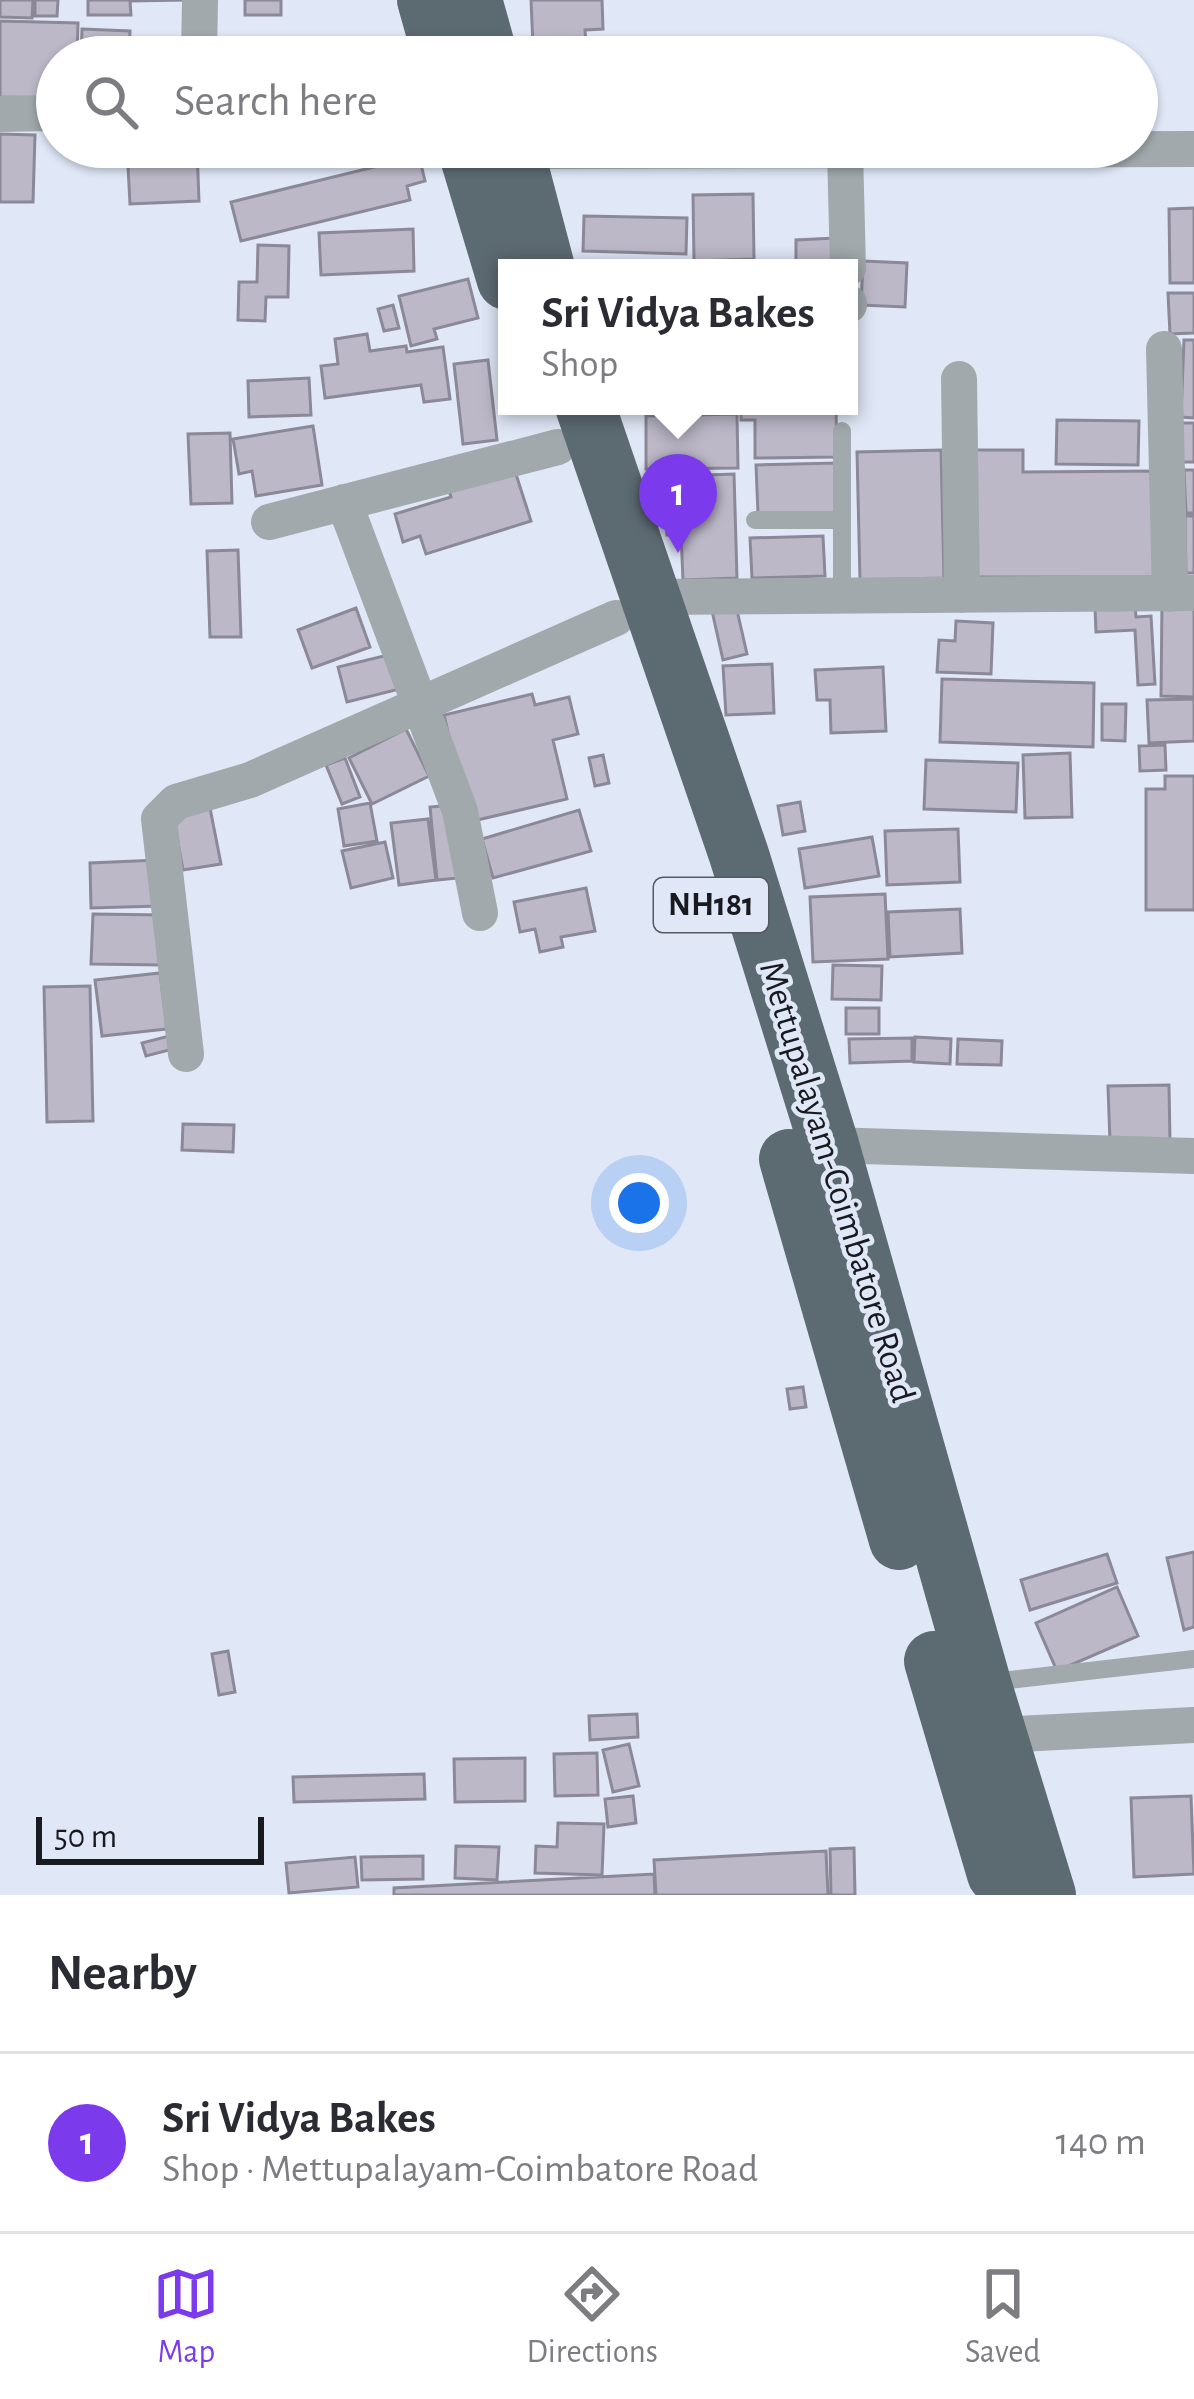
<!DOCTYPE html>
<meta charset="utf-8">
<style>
:root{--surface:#fff;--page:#f7f7f7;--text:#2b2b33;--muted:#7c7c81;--line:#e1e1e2;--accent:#7c3aed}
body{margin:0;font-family:"Alegreya Sans",sans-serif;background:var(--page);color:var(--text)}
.scale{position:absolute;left:36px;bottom:30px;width:228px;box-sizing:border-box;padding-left:12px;border:6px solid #181a20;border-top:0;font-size:33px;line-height:42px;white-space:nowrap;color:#181a20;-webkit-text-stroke:9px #e0e8f8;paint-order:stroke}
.you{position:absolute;left:639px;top:1203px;width:42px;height:42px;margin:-30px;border:9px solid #fff;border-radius:50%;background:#1a73e8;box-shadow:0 0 0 18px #1a73e833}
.badge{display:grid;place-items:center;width:78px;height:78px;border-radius:50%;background:var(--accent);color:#fff;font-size:39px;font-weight:700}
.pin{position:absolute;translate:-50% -99px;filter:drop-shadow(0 3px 6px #0008)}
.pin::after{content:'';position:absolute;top:63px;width:42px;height:36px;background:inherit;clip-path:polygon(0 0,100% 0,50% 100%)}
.popup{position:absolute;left:498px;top:259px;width:360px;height:156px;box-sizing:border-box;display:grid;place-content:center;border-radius:0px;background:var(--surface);filter:drop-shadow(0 3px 9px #0005);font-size:39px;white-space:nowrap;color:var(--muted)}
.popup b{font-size:45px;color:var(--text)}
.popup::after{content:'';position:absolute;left:50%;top:100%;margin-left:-24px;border:24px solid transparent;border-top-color:var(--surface)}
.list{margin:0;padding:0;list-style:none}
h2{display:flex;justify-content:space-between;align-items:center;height:156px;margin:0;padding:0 48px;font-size:51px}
h2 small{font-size:39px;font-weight:400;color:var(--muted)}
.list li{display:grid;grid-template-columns:78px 1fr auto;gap:36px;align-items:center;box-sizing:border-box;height:180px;padding:0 48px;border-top:3px solid var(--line)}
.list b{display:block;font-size:45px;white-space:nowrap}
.list p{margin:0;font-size:39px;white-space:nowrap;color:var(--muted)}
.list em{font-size:39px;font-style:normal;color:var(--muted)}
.icon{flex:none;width:66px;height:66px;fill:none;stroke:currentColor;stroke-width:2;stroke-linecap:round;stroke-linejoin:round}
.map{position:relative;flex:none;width:1194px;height:1895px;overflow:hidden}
.search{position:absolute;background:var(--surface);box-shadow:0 3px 9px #0004;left:36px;right:36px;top:36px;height:132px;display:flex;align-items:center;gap:30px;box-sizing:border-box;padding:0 42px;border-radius:66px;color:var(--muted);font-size:45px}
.sheet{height:336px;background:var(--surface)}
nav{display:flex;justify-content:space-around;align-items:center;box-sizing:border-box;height:168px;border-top:3px solid var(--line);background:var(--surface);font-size:33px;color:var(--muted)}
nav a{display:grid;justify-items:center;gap:6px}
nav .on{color:var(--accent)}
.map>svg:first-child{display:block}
.building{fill:#bcb8c8;stroke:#8b8897;stroke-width:3}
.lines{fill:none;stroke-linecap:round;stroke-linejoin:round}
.service{stroke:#a1a9ac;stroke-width:18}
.minor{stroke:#a1a9ac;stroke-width:36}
.trunk{stroke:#5c6a72;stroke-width:60}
.labels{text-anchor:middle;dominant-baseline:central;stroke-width:9;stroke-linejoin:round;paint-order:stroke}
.shield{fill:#e0e8f8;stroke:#545861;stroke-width:3}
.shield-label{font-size:33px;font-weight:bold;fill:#181a20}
.street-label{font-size:36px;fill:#181a20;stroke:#e0e8f8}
</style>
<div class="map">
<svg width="1194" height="1895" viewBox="0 0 1194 1895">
<rect width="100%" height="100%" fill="#e0e8f8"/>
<path class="building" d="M0,0H33L32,18L0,17Z
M35,0H58L57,16H35Z
M88,0H187L130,1L131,15H88Z
M245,0H281V15H245Z
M531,0H602L603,29L585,30L586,44L533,46Z
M0,21L78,23L77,57H57V98L0,97Z
M82,29L130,31L129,57H81Z
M0,134L35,135L33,202H0Z
M127,147H197L199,201L130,204Z
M419,156L425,181L407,186L410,200L241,241L231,202Z
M753,194L754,259L694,261L693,195Z
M1194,208V283H1170L1169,209Z
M584,216L687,218L686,254L583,251Z
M413,229L414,271L321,275L319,233Z
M835,238L836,268H796V240Z
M258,245L289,246L288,297H266L265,321L238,320L239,282H257Z
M863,261L907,263L905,307L861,305Z
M468,279L478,318L434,329L437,339L411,346L399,296Z
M1168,293H1194V333L1170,334Z
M393,305L399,328L384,331L378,309Z
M367,334L370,351L406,346L407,352L443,347L450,399L424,402L421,385L325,398L321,366L338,364L335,339Z
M1184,340H1194V418L1181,417Z
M488,360L497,440L463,444L454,364Z
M309,378L311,415L249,417L248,381Z
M681,406H729V413L681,414Z
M741,406L836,407L837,457L755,458V420H741Z
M737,414L738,468L646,469V416Z
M1057,420L1139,421L1138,465L1056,464Z
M1181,423H1194V462H1181Z
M313,426L322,485L256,496L252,471L239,474L233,439Z
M230,433L232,503L191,504L188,434Z
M941,450L944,578L860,580L857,452Z
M973,450H1023V472L1155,471L1156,577H974Z
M837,463L838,513L758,514L756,465Z
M514,468L531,521L426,554L420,536L403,542L395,514L451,497L448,488Z
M1184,470H1194V513H1186Z
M734,474L737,578L683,580L681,534L667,535L666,507L677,506L676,476Z
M1185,516H1194V573H1186Z
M823,536L825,576L752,578L750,538Z
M238,550L241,637H210L207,551Z
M1162,602H1194V697L1161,696Z
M736,606L747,654L723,660L712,611Z
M1135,606L1136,617L1151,616L1155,684L1138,685L1135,630L1096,632L1095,608Z
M356,608L370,647L312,668L298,630Z
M956,621L993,623L991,674L937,672L939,640L955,641Z
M396,653L404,688L347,702L338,667Z
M772,664L774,713L726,715L723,666Z
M883,667L886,731L831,733L830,700H817L815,670Z
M942,679L1094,683L1093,747L940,742Z
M532,694L535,705L569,697L578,734L553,740L567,799L469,822L444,715Z
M1194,699V741L1149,743L1147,700Z
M1102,704H1126L1125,741L1102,740Z
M406,729L429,776L372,804L349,758Z
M1165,745L1166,770L1140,771L1139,746Z
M1070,753L1072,817L1025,818L1023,755Z
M603,755L609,783L595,786L589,758Z
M345,758L360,797L342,804L326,765Z
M926,760L1018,763L1016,812L924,809Z
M1165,776H1194V910H1146V789H1165Z
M800,802L805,831L783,835L778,806Z
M370,803L377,841L344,846L338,809Z
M452,805L458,878L437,880L430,807Z
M210,808L221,864L183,870L173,815Z
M579,810L591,851L493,878L482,839Z
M428,819L436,880L399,885L391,823Z
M958,829L960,882L887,885L885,831Z
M872,837L879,876L805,888L799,849Z
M385,842L393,878L351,888L342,851Z
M158,860L159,906L91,908L90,863Z
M586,888L595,931L561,937L563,947L540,952L535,929L520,932L514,902Z
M885,894L888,959L813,962L810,897Z
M960,909L962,953L890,957L888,912Z
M93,914L163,915L162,965L91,964Z
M833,965L882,966L881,1000L832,999Z
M160,973L167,1029L102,1036L95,980Z
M90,986L93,1121L47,1122L44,987Z
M846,1008H879V1034H846Z
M169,1036L173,1049L146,1056L142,1043Z
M915,1037L951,1039L950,1064L914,1062Z
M912,1038V1061L850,1063L849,1039Z
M958,1039L1002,1041L1001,1065L957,1064Z
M1169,1085L1170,1141L1110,1142L1108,1086Z
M183,1124L234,1125L233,1152L182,1150Z
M803,1387L806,1407L790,1409L787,1389Z
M1194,1552V1627L1184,1630L1167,1558Z
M1107,1554L1117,1583L1030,1610L1021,1580Z
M1117,1587L1138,1636L1057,1671L1036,1623Z
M228,1651L235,1692L219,1695L212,1654Z
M637,1714L638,1737L590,1740L589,1716Z
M629,1744L639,1786L613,1792L603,1750Z
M597,1753L598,1795L555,1796L554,1754Z
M525,1758V1801L455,1802L454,1759Z
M424,1774L425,1799L294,1802L293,1777Z
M633,1796L636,1823L608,1827L605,1799Z
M1191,1796L1194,1874L1134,1877L1131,1798Z
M558,1823L604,1824L602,1875L535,1873L536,1846L557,1847Z
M456,1846L499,1847L497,1880L455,1878Z
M854,1848L855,1895H831L830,1849Z
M826,1851L828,1895H656L654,1860Z
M423,1856V1879L362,1880L361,1857Z
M355,1857L358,1887L289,1893L286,1863Z
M654,1874L655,1895H394V1888Z"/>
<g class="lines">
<path class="service" d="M842,431V598
M755,520H842
M992,1682L1194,1659"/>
<path class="minor" d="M199,57L200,0
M0,114L57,113
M845,150L848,268
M514,151L1194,149
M849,303V305
M1164,349L1170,594
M959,379L962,595
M344,502L460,811L480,913
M269,522L558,447
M650,597L1194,593
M186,1054L159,819L176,802L250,780L616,618
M829,1145L1194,1156
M982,1740L999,1735L1194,1725"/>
<path class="trunk" d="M427,0L443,57
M472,0L488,57
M467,147L507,280
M513,147L545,268
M585,406L739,855L829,1145L981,1683L1046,1895
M789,1159L899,1540
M934,1661L997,1874"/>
</g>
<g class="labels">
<rect class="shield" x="654" y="878" width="114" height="54" rx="9"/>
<g class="shield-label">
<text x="711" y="905">NH181</text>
</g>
<g class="street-label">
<text transform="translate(837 1182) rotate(73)">Mettupalayam-Coimbatore Road</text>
</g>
</g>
</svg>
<div class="scale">50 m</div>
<div class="you"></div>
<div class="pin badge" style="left:678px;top:553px">1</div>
<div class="popup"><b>Sri Vidya Bakes</b>Shop</div>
<div class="search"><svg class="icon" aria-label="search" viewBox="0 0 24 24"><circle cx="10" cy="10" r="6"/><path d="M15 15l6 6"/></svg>Search here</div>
</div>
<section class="sheet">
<h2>Nearby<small></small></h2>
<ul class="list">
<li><span class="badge">1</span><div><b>Sri Vidya Bakes</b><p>Shop · Mettupalayam-Coimbatore Road</p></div><em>140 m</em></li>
</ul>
</section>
<nav>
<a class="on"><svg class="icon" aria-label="map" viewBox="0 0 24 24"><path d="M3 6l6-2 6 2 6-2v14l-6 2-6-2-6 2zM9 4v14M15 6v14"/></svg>Map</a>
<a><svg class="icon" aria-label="directions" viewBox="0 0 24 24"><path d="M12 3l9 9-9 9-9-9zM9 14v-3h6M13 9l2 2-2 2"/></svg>Directions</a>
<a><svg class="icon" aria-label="saved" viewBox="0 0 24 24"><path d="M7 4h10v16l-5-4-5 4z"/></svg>Saved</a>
</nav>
